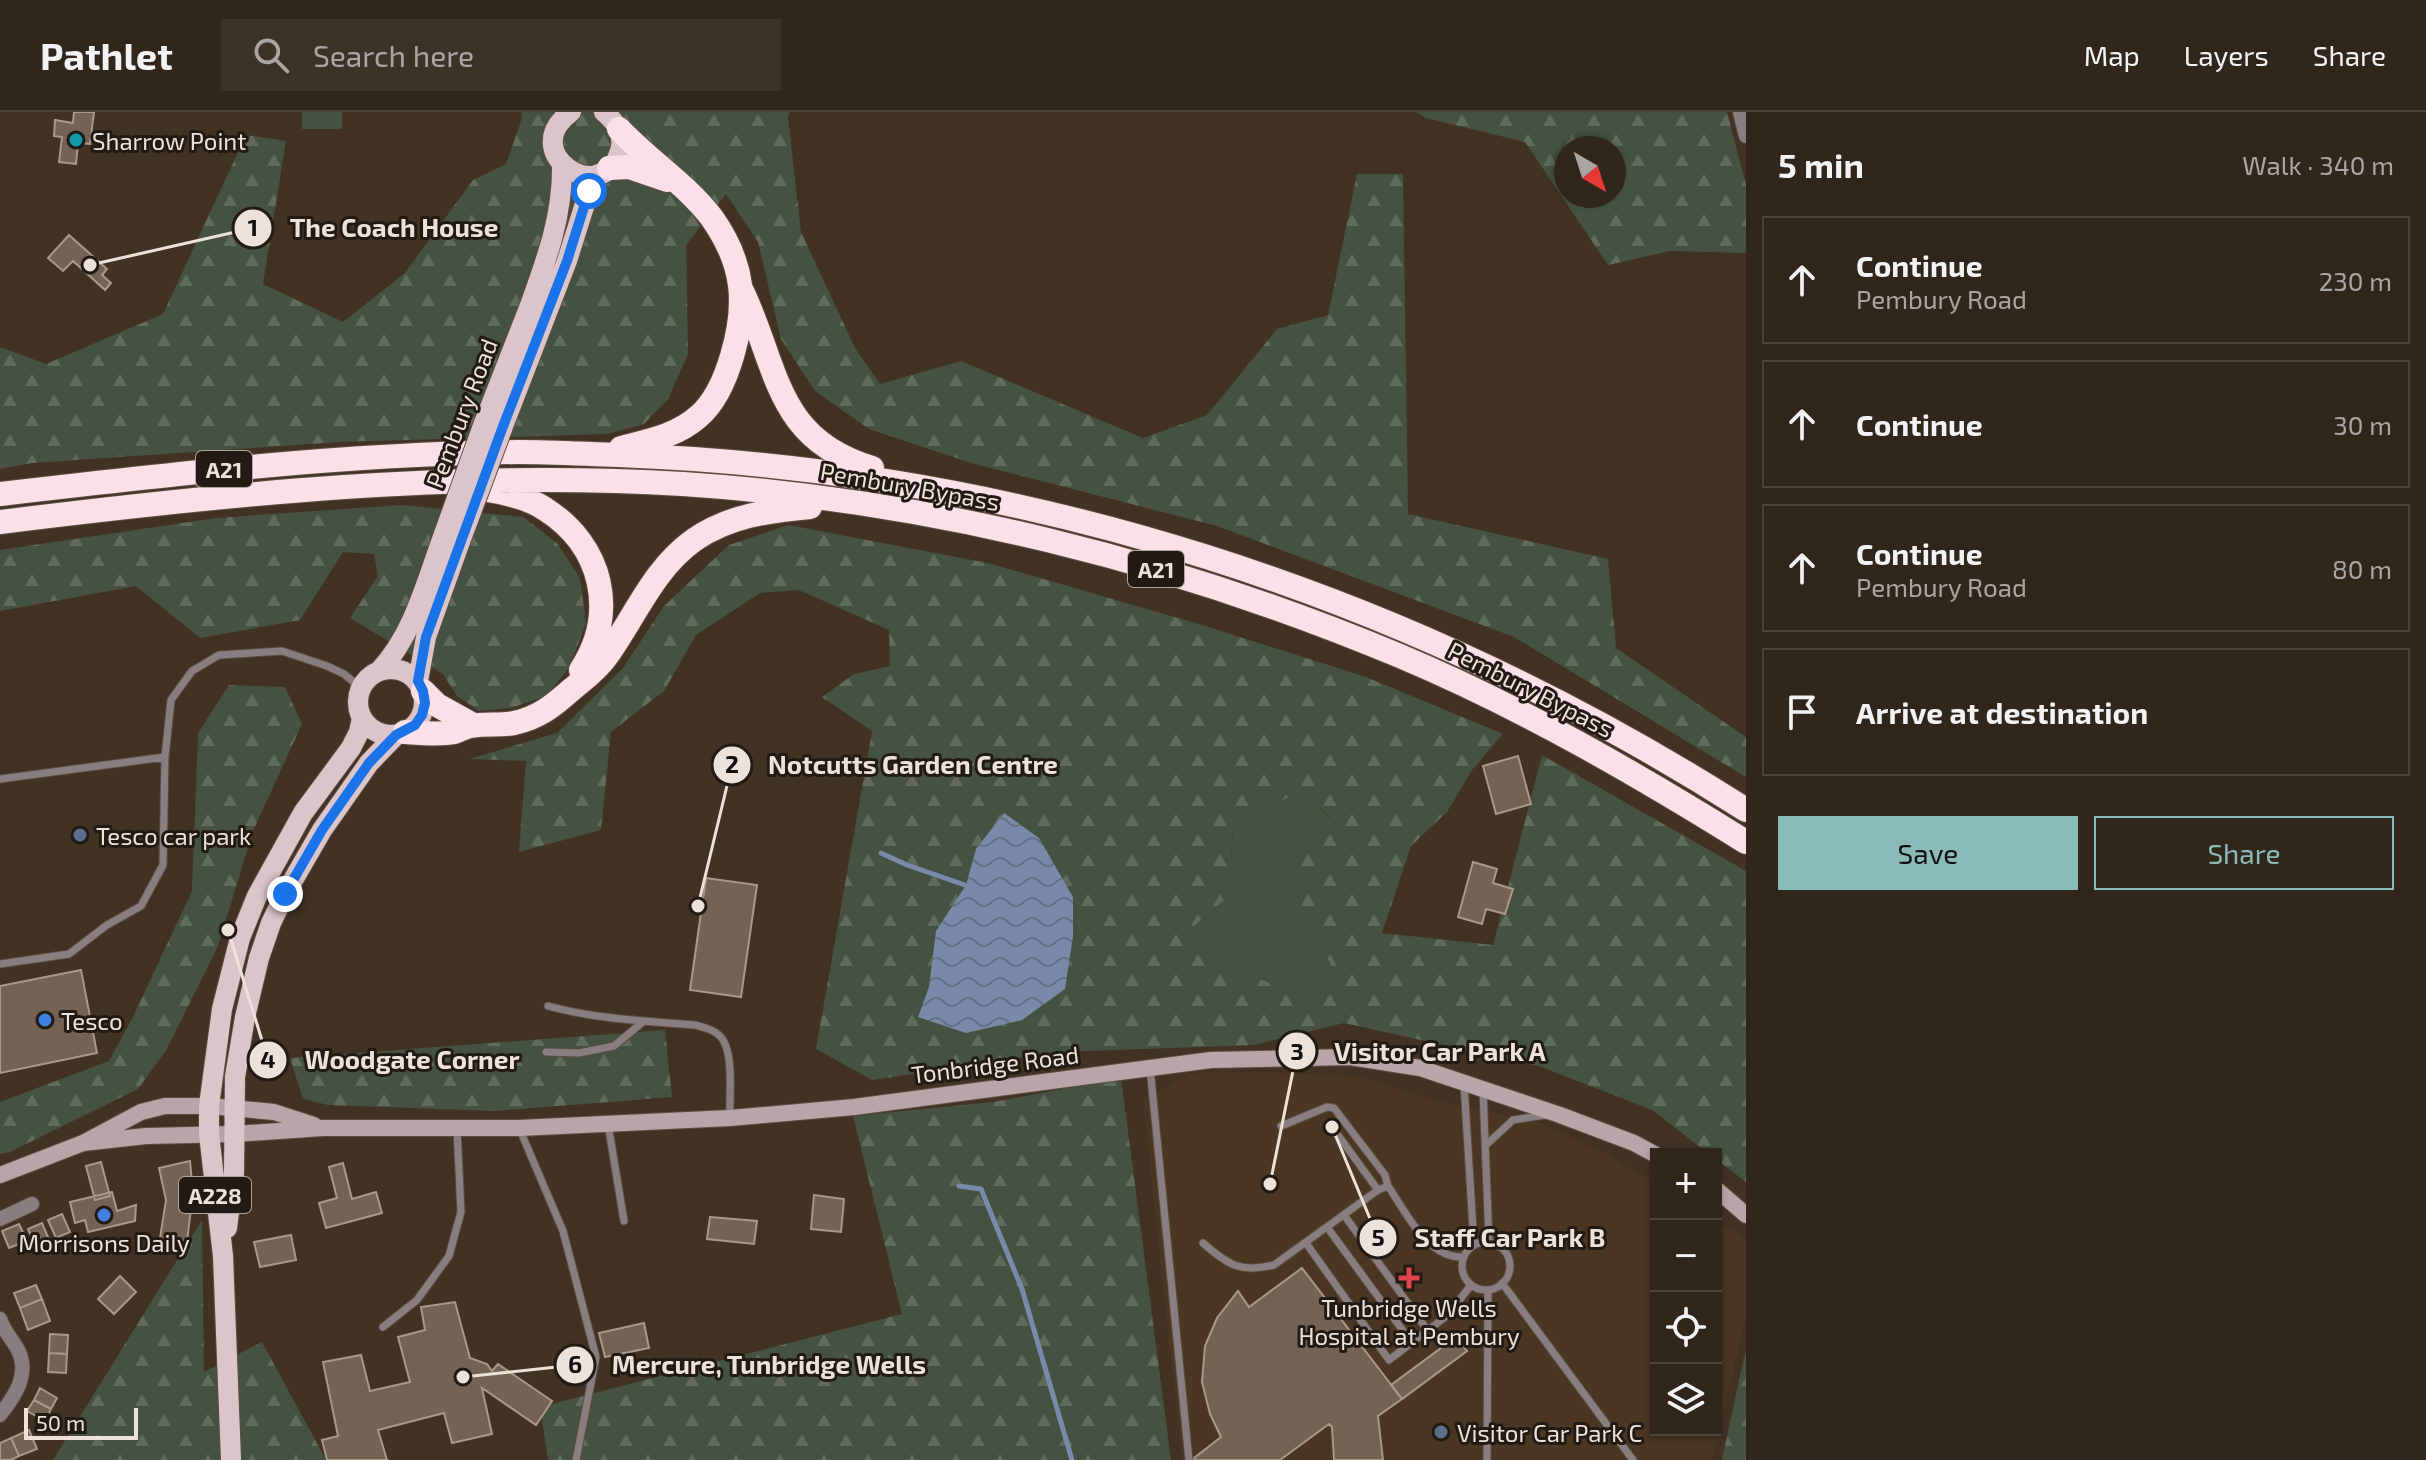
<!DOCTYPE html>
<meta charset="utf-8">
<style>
:root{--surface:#31261b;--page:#3d3228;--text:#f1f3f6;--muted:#a8a5a3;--line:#4c433a;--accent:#8bbbb9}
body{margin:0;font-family:"Exo 2",sans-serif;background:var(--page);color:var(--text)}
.controls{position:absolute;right:24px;bottom:24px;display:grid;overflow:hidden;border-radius:0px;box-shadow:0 2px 6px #0004}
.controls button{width:72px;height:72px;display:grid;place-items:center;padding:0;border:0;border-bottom:2px solid var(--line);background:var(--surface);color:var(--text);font:40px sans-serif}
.compass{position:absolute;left:1554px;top:24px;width:72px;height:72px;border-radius:50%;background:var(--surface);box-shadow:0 2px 6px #0004;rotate:141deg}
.scale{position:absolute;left:24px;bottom:20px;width:114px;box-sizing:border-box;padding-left:8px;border:4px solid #ece2d9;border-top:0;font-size:22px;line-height:28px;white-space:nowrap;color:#ece2d9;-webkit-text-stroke:6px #221b15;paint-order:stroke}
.stop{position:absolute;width:24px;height:24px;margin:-18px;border:6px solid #1a73e8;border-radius:50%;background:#fff}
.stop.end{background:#1a73e8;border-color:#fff;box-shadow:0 2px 8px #0008}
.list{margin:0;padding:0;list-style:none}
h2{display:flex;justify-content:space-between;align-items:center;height:104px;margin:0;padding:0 32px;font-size:34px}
h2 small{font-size:26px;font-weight:400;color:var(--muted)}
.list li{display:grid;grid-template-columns:52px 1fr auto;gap:24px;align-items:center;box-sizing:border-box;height:128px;margin:0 16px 16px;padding:0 16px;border:2px solid var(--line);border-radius:0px}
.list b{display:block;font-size:30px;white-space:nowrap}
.list p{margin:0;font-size:26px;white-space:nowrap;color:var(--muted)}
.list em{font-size:26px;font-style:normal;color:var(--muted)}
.actions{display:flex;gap:16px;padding:24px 32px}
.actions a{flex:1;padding:18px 0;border:2px solid var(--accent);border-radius:0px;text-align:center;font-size:28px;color:var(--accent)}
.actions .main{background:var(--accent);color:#111}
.icon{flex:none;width:44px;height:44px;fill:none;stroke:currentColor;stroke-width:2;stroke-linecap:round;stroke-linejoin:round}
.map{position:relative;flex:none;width:1746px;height:1348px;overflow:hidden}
header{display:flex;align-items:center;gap:48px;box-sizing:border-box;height:112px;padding:0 40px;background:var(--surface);border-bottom:2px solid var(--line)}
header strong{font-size:38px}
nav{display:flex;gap:44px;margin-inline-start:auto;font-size:28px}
.search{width:560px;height:72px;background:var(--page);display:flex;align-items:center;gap:20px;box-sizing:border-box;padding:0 28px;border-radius:0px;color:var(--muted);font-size:30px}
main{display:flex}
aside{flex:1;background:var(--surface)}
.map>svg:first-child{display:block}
.built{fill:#4a3622}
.grass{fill:#455241}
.forest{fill:url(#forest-firs);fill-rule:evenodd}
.water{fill:url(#water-waves)}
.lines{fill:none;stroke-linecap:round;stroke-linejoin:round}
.stream{stroke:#7889a9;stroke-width:5}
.building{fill:#746354;stroke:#aa9887;stroke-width:2}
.lane-casing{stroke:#5c4e41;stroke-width:9}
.street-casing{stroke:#5c4e41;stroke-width:16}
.secondary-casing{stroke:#5c4e41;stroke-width:18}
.primary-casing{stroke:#5c4e41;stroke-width:22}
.highway-casing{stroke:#5c4e41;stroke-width:26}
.lane{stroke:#887d80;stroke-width:7}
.street{stroke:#887d80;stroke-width:14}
.secondary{stroke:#b7a5a9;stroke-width:16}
.primary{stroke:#dbc4ca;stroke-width:20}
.highway{stroke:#fce0e7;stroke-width:24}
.primary-bridge-casing{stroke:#5c4e41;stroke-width:22;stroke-linecap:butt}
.primary-bridge{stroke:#dbc4ca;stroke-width:20}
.route{stroke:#1a73e8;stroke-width:10}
.culture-dot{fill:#0f9aa8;stroke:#221b15;stroke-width:3}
.service-dot{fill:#5c6f8a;stroke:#221b15;stroke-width:3}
.shop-dot{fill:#3f7fe0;stroke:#221b15;stroke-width:3}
.health-dot{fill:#e0444e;stroke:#221b15;stroke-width:3}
.labels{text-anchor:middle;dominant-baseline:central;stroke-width:6;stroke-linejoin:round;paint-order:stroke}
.shield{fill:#221b15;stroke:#afa69e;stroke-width:2}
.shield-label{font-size:22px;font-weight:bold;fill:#ece2d9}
.poi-label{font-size:24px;fill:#ece2d9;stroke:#221b15;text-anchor:start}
.street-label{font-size:24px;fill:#ece2d9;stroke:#221b15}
.leader{fill:none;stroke:#ece2d9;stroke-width:3}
.callout-dot{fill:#ece2d9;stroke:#221b15;stroke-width:3}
.mark-label{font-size:24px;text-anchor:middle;font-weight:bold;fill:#111}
.callout-label{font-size:26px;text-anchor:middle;font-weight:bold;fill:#ece2d9;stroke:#221b15;stroke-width:6;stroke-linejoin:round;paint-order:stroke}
</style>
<header>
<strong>Pathlet</strong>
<div class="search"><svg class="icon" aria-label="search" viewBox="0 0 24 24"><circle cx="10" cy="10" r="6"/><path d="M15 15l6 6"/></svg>Search here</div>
<nav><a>Map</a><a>Layers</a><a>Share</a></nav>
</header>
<main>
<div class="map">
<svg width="1746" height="1348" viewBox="0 0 1746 1348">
<defs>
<pattern id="forest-firs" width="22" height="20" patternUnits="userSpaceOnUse" patternTransform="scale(2)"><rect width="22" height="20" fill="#455241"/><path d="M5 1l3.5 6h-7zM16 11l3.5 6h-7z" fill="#606b5c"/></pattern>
<pattern id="water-waves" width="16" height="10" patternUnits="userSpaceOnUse" patternTransform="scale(2)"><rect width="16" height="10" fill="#7889a9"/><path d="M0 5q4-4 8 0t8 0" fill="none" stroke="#677185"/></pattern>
</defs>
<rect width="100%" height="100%" fill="#413224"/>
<path class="built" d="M1256,960L1358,964L1450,992L1539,1010L1607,1042L1656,1072V1318H1716V1109L1746,1127V1206L1712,1348H1182L1143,991L1186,961Z"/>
<path class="grass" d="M302,0H342V17H302Z
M1299,678L1330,706L1289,766L1332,856L1323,891L1234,857L1186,821L1229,784L1233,717Z"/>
<path class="forest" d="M521,0H790L788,5L801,120L855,236L880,272L961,249L1143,326L1207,303L1277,217L1328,203L1357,62H1403L1408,402L1608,447L1616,536L1746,625V665L1514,525L1217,414L971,351L869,317L815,279L781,227L758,130L726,82L686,133L688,242L668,287L644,312L607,322L340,330L32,351L0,357V235L46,252L163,202L246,23L286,29L263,172L343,210L405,161L473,68L506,52L522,6Z
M1416,0H1727L1746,73V141L1670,139L1608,153L1525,30L1426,6ZM1566,36H1614V84H1566Z
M401,393L523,405L557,431L580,466L586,511L569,556L546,584L511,596L479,599L457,584L443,562L350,506L378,464L374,442L343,440L300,508L200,526L136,474L0,499V438L216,406Z
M788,413L988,451L1202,513L1366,565L1503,622L1472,658L1447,700L1411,734L1382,821L1493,833L1542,643L1746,759V1070L1716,1047V1042H1709L1652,998L1539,954L1344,911L1254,933L1059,940L872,968L816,937L872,619L822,585L854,562L890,554L889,518L799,478L760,481L696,523L664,579L611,620L601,718L519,740L526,649L469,647L557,621L623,556L664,494L729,433ZM1299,679L1330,705L1289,766L1332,856L1323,891L1234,857L1186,821L1229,784L1233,717Z
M229,573L285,575L302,612L253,719L218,834L167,937L138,977L10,1040L0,1042V990L109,949L132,907L192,779L198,621Z
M665,918L672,985L495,999L328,993L303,987L290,946Z
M1121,966L1171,1348H548L540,1295L902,1202L853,1004L993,990Z
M202,1108L204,1260L262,1230L326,1348H53Z
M1746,1236V1348H1722Z"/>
<path class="water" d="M1004,701L1039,726L1073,785V824L1065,877L1022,908L966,921L918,905L929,875L936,819L966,773L976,737Z"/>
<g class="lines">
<path class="stream" d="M881,741L907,753L965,773
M959,1074L981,1077L1022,1177L1072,1348"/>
</g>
<path class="building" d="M74,0H94L90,32L78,31L76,52L59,50L62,25L54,24L55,8L73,11Z
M69,123L107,157L102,163L111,171L105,178L73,149L63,159L48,146Z
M1518,644L1531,692L1496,702L1483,654Z
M1473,750L1497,757L1493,771L1513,777L1505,802L1486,797L1482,812L1458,805Z
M706,766L757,773L741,885L690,878Z
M81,858L97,941L0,961V874Z
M190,1049L193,1081L187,1129L160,1126L166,1088L159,1056Z
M101,1050L110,1084L95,1088L86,1054Z
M343,1051L352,1087L376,1080L382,1101L326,1116L319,1091L337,1086L329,1055Z
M112,1080L117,1099L136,1093L135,1109L88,1120L85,1108L75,1111L70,1090Z
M814,1083L844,1087L841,1120L811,1117Z
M62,1102L70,1120L56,1126L48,1108Z
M710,1105L757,1109L754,1132L707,1127Z
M42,1111L50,1130L36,1135L28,1117Z
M19,1112L27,1129L9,1136L2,1119Z
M291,1123L296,1148L260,1155L254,1130Z
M1302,1156L1402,1287L1378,1304L1383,1348H1334L1332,1315L1329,1312L1280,1348H1194V1346L1221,1325L1210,1302L1202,1270L1205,1234L1217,1206L1238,1179L1249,1195Z
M120,1164L136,1180L114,1202L98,1187Z
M36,1173L42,1187L20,1196L14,1181Z
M42,1187L50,1209L28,1218L20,1196Z
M455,1190L470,1246L487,1252L492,1259L498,1252L552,1289L536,1313L482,1276L492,1322L452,1331L444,1301L378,1318L387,1348H327L322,1328L338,1324L323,1250L361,1243L370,1279L410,1270L398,1225L425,1218L421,1195Z
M644,1211L649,1236L605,1245L599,1221Z
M50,1222L68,1223L67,1242L49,1241Z
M1456,1225L1467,1239L1402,1287L1391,1273Z
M49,1241L67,1242L66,1261L48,1260Z
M40,1276L57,1286L51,1297L34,1288Z
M34,1288L51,1297L45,1309L27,1299Z
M29,1318L37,1337L19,1344L11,1326Z
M11,1326L19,1344L11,1348H0V1331Z"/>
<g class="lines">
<g class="lane-casing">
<path id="lane" d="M0,667L165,645
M0,852L69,842L107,813L141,794L163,753L165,645L171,588L192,559L219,543L282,539L327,554L344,562L361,576
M548,894C595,907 646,909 695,913C705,916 717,918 723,928C734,946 729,985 730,1006
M546,940L579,941L614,934L644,909
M1150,956L1189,1348
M1464,972L1474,1133
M1483,978L1489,1130
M608,1012L624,1109
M1281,1014L1327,995L1334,996L1385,1063L1388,1074
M1332,1015L1378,1078
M520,1018L563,1119L596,1245L576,1348
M1486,1033L1513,1008L1545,1003
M1344,1103L1428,1219
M1327,1115L1412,1231
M1462 1154a24 24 0 1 1 48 0a24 24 0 1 1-48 0Z
M1203,1131C1228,1153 1240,1161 1274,1153L1378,1078L1388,1074C1406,1100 1427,1147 1464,1145
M1306,1131L1389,1248L1448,1203L1471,1173
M1502,1171L1633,1348
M383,1215L417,1188L449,1144L461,1100L457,1017
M1487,1348L1488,1178"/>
</g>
<g class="street-casing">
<path id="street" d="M1740,0L1746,24
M0,1107L32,1092
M0,1207C4,1219 11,1226 17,1236C31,1261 15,1284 0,1303"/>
</g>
<g class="secondary-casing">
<path id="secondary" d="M83,1031L146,1024L235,1022L323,1016H519L730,1006L854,995L1211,948L1350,945L1420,956L1560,1003L1634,1031L1656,1043
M0,1063L83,1031L141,1000L165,994H209L274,1000L314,1013
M1716,1077L1746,1103"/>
</g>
<g class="primary-casing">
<path id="primary" d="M571,0C515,41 604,97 620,39C625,22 616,10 604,0
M484,311C499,273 514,235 529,196C546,149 563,104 562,53
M502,317L567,149L589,79L598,62
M358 590a33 33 0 1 1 66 0a33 33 0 1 1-66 0Z
M380,558C414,522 427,467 444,422
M418,569L426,525L461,427
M227,1116L234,1061L235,965L245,905L259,846L271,811L285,782L322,718L369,651L396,623
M231,1348L223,1144L209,1022V994L222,897L240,826L257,784L303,701L351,636L359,620L362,606"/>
</g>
<g class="highway-casing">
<path id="highway" d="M619,17C648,48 686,72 712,106C726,126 737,149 740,173C745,211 728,279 699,304C677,324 648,329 621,336
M609,56L629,55L667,68
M742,179C779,257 775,327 872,356
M487,378C507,381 529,386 545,397C603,434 618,501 581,558
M0,382C172,362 345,342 518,340C552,340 586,342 619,343C1021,358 1407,481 1746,698
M0,410C226,382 455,358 683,372C930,388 1173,449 1400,544C1521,595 1635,661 1746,730
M423,579L437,593L473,613
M405,620C421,621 438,623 454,620C460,618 465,615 471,614C485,611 500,614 514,611C538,606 553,594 571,578C584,567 596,559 606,545C635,505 653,457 694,428C730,403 769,399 810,395"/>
</g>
<use href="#lane" class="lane"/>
<use href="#street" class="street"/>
<use href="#secondary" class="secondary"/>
<use href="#primary" class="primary"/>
<use href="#highway" class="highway"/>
<g class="primary-bridge-casing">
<path id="primary-bridge" d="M444,422L484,311
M461,427L502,317"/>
</g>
<use href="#primary-bridge" class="primary-bridge"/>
</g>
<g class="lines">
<path class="route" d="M285,782L322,718L369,651L396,623L415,613L422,603L425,591L423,579L418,569L426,525L502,317L567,149L589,79"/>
</g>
<circle class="culture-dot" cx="76" cy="28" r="8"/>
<g class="service-dot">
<circle cx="80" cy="723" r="8"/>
<circle cx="1441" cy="1320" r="8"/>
</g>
<g class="shop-dot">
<circle cx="45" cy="908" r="8"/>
<circle cx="104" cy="1103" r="8"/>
</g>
<path class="health-dot" d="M1405 1154h8v8h8v8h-8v8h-8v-8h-8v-8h8z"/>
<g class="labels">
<g class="shield">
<rect x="196" y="339" width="56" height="36" rx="6"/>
<rect x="1128" y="439" width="56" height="36" rx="6"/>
<rect x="179" y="1065" width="72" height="36" rx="6"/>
</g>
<g class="shield-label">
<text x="224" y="357">A21</text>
<text x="1156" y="457">A21</text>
<text x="215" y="1083">A228</text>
</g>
<g class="poi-label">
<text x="92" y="28">Sharrow Point</text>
<text x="96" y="723">Tesco car park</text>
<text x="61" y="908">Tesco</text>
<text x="104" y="1130" text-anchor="middle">Morrisons Daily</text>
<text x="1409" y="1195" text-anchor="middle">Tunbridge Wells<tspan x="1409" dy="28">Hospital at Pembury</tspan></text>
<text x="1457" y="1320">Visitor Car Park C</text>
</g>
<g class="street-label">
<text transform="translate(461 301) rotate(-69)">Pembury Road</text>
<text transform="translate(910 374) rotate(10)">Pembury Bypass</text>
<text transform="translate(1531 577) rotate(27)">Pembury Bypass</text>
<text transform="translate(995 952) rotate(-7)">Tonbridge Road</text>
</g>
</g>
<path class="leader" d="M90 153L253 116M698 794L732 653M1270 1072L1297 939M228 818L268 948M1332 1015L1378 1126M463 1265L575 1253"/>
<g class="callout-dot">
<circle cx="90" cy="153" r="8"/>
<circle cx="698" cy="794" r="8"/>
<circle cx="1270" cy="1072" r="8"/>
<circle cx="228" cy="818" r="8"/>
<circle cx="1332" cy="1015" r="8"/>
<circle cx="463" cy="1265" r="8"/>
<circle cx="253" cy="116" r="20"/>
<circle cx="732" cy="653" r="20"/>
<circle cx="1297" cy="939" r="20"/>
<circle cx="268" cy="948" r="20"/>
<circle cx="1378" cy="1126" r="20"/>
<circle cx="575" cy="1253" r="20"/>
</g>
<g class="mark-label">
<text x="253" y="124">1</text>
<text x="732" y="661">2</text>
<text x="1297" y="948">3</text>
<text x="268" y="956">4</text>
<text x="1378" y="1134">5</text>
<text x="575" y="1261">6</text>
</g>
<g class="callout-label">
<text x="394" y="125">The Coach House</text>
<text x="913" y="662">Notcutts Garden Centre</text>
<text x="1440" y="949">Visitor Car Park A</text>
<text x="412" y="957">Woodgate Corner</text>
<text x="1510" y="1135">Staff Car Park B</text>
<text x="769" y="1262">Mercure, Tunbridge Wells</text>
</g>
</svg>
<div class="controls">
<button>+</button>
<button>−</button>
<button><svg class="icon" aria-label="locate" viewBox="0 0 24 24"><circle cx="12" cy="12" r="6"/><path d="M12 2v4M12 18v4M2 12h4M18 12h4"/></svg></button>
<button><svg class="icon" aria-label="layers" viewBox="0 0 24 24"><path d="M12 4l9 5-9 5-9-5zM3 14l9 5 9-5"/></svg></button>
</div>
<svg class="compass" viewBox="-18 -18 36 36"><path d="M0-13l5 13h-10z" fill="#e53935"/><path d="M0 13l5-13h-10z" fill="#a8a5a3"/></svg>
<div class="scale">50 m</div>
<div class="stop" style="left:589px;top:79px"></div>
<div class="stop end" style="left:285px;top:782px"></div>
</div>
<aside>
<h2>5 min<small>Walk · 340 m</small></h2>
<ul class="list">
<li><svg class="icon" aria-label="ahead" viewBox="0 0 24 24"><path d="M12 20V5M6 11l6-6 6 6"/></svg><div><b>Continue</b><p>Pembury Road</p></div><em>230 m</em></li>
<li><svg class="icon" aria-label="ahead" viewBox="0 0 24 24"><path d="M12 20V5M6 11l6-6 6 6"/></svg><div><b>Continue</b></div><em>30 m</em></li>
<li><svg class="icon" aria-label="ahead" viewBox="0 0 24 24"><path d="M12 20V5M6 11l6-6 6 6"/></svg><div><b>Continue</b><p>Pembury Road</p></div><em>80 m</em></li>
<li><svg class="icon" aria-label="arrive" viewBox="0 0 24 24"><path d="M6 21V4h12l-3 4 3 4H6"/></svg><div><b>Arrive at destination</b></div></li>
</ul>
<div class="actions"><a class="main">Save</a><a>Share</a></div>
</aside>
</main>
